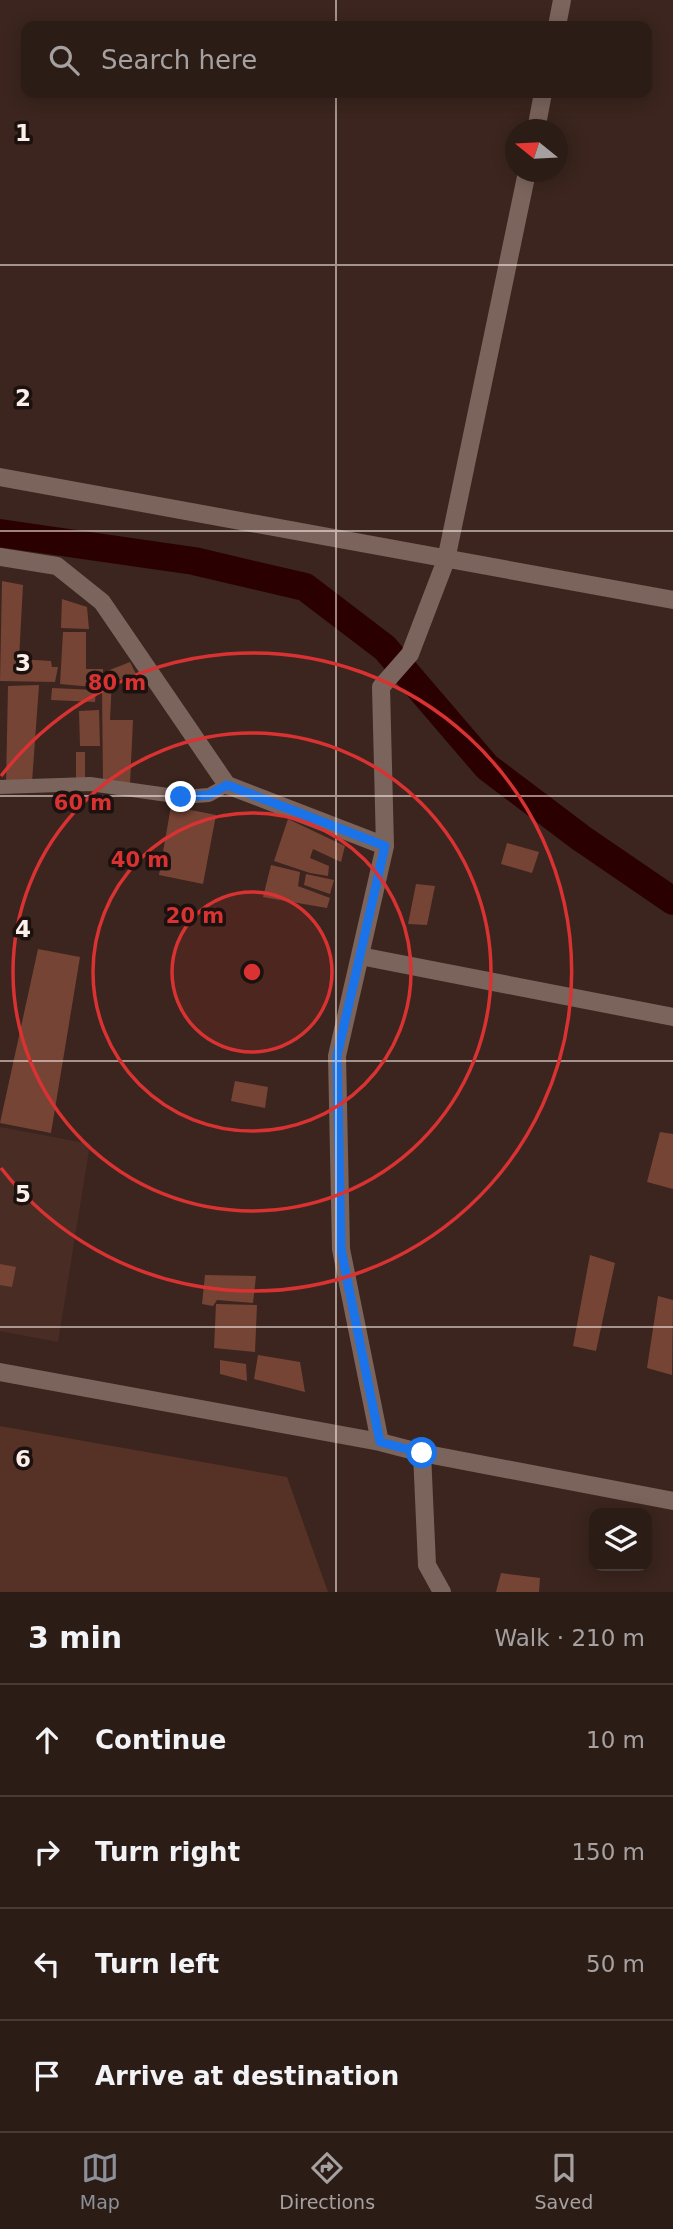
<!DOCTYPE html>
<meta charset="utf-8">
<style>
:root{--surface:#2c1c16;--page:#34251f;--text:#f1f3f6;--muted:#a6a1a1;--line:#483a35;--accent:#8c9099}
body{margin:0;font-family:"DejaVu Sans",sans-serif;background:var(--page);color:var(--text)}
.controls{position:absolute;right:21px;bottom:21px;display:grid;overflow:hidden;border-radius:14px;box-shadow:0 4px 18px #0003}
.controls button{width:63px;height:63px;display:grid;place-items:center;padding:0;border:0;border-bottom:2px solid var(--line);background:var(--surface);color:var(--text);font:35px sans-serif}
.compass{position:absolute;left:505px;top:119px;width:63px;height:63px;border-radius:50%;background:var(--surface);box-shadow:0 4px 18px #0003;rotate:288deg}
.stop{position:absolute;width:21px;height:21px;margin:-16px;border:5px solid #1a73e8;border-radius:50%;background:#fff}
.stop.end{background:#1a73e8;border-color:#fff;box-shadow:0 2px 7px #0008}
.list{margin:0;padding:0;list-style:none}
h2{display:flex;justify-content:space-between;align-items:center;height:91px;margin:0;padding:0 28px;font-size:30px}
h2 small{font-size:23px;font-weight:400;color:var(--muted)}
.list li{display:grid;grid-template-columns:46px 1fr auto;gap:21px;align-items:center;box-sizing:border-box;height:112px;padding:0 28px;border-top:2px solid var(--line)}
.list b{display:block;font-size:26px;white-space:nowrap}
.list em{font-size:23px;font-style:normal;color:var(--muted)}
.icon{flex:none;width:38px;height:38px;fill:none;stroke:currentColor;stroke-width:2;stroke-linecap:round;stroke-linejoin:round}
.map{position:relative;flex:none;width:673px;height:1592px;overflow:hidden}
.search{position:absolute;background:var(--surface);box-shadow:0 4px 18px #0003;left:21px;right:21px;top:21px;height:77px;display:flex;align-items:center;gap:18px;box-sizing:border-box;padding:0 24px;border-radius:14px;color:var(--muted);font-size:26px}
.sheet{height:539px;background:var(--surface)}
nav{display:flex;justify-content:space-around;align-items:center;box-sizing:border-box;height:98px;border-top:2px solid var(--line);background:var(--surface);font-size:19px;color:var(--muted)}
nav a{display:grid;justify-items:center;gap:4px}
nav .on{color:var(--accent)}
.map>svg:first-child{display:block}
.built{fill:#492d24}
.green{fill:#563125}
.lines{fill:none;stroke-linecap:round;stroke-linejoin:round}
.canal{stroke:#2a0100;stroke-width:28}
.building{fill:#764435}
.service{stroke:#7b645c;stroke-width:14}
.minor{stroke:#7b645c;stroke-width:18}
.tertiary{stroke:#7b645c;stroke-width:18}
.route{stroke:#1a73e8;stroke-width:9}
.grid{fill:none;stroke:#fdeee9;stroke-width:2;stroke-opacity:0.55}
.ring{fill:none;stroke:#d83232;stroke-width:3.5}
.grid-label{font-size:23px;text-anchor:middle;font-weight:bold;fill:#fdeee9;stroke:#1b110e;stroke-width:7;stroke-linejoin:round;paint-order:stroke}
.centre{fill:#d83232;stroke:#1b110e;stroke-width:3.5}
.ring-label{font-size:21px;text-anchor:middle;font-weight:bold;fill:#d83232;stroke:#1b110e;stroke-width:7;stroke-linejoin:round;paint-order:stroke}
</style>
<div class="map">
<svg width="673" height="1592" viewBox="0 0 673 1592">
<rect width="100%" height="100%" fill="#3b251e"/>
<path class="built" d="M0,1127L90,1144L58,1342L0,1331Z"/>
<path class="green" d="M0,1426L287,1477L328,1592H0Z"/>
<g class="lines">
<path class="canal" d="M0,533L194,561L305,587L385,648L487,767L581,838L673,901"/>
</g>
<path class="building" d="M2,581L23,585L19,659L51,661L52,667H58L55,682L0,681Z
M62,599L87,607L89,629L61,628Z
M63,632H86V669H103V674L95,677L93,687L60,684Z
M130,662L138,678L112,680L110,720H133L130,784L103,782L102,688L96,684L99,678L104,677L107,671Z
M39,685L32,782L6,784L8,686Z
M52,688L96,690L95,702L51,700Z
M99,710L100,746H80L79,711Z
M76,752H85V781H76Z
M171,806L216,815L203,884L159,875Z
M288,819L345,846L341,862L313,849L310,858L329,866L328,876L310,873L274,861Z
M507,843L539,852L532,873L501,864Z
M271,865L300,872L298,886L330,898L327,908L263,897Z
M306,874L334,880L330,894L304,885Z
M416,884L435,886L427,925L408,924Z
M38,949L80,957L51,1133L0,1123Z
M235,1081L268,1087L265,1108L231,1101Z
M660,1132L673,1134V1189L647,1182Z
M590,1255L615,1263L596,1351L573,1346Z
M0,1264L16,1267L12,1287L0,1285Z
M205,1275L256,1276L253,1303L217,1300L213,1306L202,1304Z
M658,1296L673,1300L672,1375L647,1368Z
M216,1304L257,1305L255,1352L214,1348Z
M258,1355L300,1362L305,1392L254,1379Z
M220,1360L246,1364L247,1381L220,1374Z
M501,1573L540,1578L539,1592H496Z"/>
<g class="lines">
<path class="service" d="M0,787L90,784L182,797L209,795L227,785"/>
<path class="minor" d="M557,26L562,0
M536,130L543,93
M0,557L57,566L102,602L227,785L385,846
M360,956L673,1017
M0,1372L380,1442L422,1453L673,1501
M380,1442L341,1249L337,1056L385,846L381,687L410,654L446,560L527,172
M422,1453L427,1565L442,1592"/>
<path class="tertiary" d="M0,477L673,600"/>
</g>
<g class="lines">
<path class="route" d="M181,797L209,795L227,785L385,846L337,1056L341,1249L380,1442L422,1453"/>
</g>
<path class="grid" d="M336,0V26M336,93V1592M0,265H673M0,531H673M0,796H673M0,1061H673M0,1327H673"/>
<circle cx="252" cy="972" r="80" fill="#d83232" fill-opacity=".12"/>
<g class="ring">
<circle cx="252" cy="972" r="80"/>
<circle cx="252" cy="972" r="159"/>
<circle cx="252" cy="972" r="239"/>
<path d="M1 776A319 319 0 1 1 1 1168"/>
</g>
<g class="grid-label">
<text x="23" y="141">1</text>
<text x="23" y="406">2</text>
<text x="23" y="671">3</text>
<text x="23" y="937">4</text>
<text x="23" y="1202">5</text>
<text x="23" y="1467">6</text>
</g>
<circle cx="252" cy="972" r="10" class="centre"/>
<g class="ring-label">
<text x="117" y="690">80 m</text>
<text x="83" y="810">60 m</text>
<text x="140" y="867">40 m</text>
<text x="195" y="923">20 m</text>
</g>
</svg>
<div class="controls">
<button><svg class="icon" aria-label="layers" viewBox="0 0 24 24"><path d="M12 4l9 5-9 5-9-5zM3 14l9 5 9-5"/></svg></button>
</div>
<svg class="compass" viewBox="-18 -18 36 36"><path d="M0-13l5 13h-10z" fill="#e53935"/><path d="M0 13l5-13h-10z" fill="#a6a1a1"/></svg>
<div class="stop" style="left:422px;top:1453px"></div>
<div class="stop end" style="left:181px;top:797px"></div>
<div class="search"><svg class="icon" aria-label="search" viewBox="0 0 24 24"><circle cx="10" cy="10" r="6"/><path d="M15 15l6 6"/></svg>Search here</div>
</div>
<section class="sheet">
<h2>3 min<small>Walk · 210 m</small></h2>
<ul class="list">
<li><svg class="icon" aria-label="ahead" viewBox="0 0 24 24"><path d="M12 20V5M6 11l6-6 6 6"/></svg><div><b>Continue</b></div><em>10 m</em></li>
<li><svg class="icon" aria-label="right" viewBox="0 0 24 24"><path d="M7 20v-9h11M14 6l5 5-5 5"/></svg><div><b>Turn right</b></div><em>150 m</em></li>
<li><svg class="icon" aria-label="left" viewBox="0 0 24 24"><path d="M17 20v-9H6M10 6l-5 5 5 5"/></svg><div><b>Turn left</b></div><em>50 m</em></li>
<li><svg class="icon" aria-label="arrive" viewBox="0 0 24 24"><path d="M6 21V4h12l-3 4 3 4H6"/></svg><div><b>Arrive at destination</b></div></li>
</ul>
</section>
<nav>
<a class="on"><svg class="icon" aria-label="map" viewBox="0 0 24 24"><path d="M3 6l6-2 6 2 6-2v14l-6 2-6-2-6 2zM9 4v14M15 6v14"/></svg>Map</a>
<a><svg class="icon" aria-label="directions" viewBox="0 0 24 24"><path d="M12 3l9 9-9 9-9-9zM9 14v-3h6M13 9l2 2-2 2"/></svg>Directions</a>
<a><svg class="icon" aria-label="saved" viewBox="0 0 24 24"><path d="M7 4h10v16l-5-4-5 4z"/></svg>Saved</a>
</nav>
